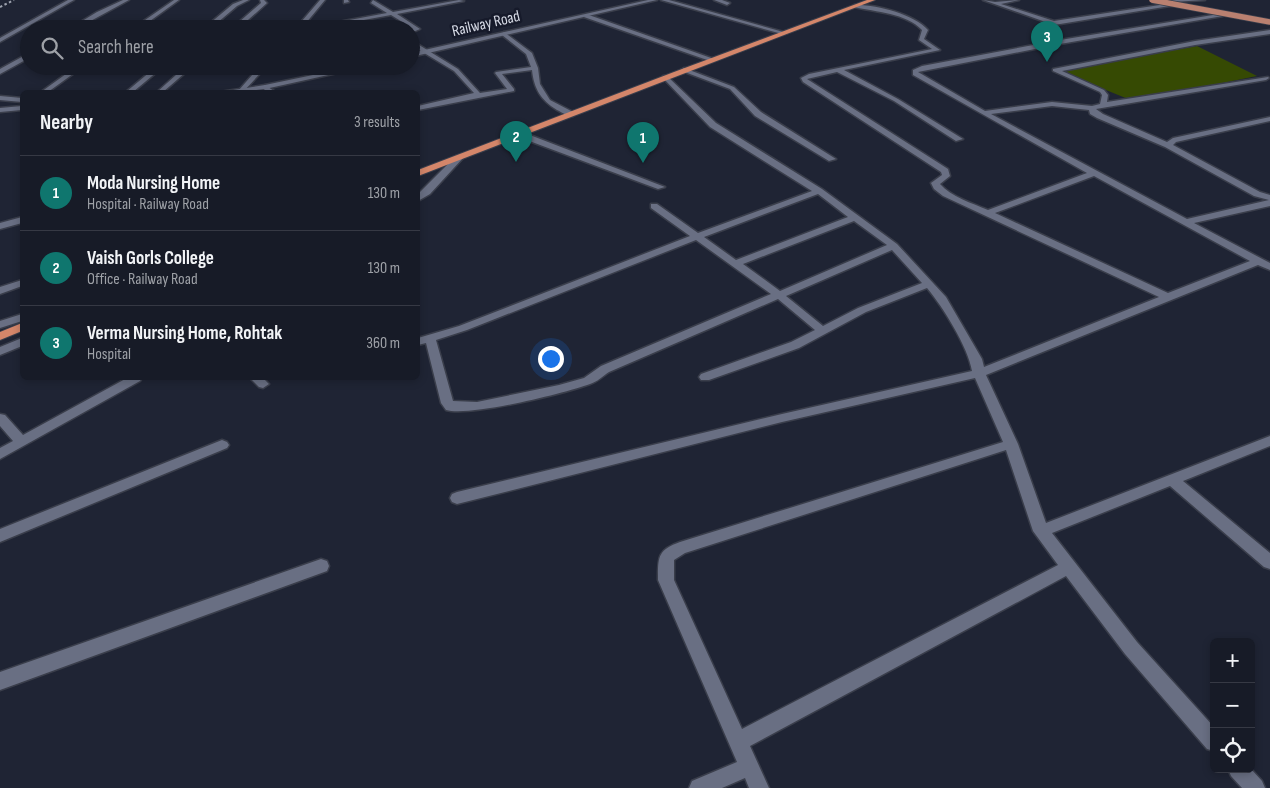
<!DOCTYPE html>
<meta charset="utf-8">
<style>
:root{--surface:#171b27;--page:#242833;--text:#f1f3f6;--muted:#9ea1a7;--line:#363944;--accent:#0f766e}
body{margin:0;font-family:"Sofia Sans Condensed",sans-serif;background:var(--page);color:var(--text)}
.controls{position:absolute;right:15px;bottom:15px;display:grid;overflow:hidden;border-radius:8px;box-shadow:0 2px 8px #0003}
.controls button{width:45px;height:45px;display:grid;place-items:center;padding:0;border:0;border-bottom:1px solid var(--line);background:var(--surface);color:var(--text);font:25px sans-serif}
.you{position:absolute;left:550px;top:358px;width:18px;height:18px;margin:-12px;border:4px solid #fff;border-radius:50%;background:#1a73e8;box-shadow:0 0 0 8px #1a73e833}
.badge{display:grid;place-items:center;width:32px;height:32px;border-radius:50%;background:var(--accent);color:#fff;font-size:16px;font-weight:700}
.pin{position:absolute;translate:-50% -41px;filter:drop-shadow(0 1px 2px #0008)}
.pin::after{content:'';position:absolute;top:26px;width:18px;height:15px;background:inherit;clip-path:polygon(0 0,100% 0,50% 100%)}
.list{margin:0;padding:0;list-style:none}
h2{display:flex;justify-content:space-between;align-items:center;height:65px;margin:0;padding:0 20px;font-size:21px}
h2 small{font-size:16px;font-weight:400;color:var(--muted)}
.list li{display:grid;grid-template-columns:32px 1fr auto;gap:15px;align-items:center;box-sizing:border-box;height:75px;padding:0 20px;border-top:1px solid var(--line)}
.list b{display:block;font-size:19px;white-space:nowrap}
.list p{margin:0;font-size:16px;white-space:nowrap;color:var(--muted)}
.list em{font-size:16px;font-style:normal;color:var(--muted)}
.icon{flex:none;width:28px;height:28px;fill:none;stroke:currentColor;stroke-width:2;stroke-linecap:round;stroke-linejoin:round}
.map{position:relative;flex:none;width:1270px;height:788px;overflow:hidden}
.search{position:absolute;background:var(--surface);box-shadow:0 2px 8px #0003;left:20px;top:20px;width:400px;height:55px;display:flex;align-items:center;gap:12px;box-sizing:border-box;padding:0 18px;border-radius:28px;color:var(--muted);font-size:19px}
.panel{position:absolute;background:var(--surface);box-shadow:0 2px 8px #0003;left:20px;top:90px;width:400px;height:290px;border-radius:8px}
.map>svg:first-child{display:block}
.green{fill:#364a03}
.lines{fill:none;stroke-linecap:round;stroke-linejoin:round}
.minor-casing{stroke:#3a3e4b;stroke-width:3}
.tertiary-casing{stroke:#3a3e4b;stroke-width:3}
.trunk-casing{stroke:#3a3e4b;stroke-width:2}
.minor{fill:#696f83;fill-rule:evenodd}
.tertiary{fill:#696f83;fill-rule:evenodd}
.trunk{fill:#d4866a;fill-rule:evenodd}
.rail{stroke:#9da2ae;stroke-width:2;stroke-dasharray:2.5 2.5;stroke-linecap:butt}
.primary-bridge-casing{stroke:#3a3e4b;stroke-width:7;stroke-linecap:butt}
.primary-bridge{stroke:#b98070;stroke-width:5.5}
.labels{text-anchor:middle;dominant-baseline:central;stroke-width:5;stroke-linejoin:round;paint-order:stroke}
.far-street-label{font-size:16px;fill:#d5d9e4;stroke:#161a2a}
</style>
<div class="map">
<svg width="1270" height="788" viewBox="0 0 1270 788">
<rect width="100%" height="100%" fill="#1f2434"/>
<path class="green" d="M1197,46L1257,76L1133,101L1059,71Z"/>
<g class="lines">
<g class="minor-casing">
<path id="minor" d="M123,0H129L76,29H69L97,12Z
M174,0H179L139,29H132Z
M243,0H249L237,6L210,29H203L233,4Z
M260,0H264L267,3L238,29H231L261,3Z
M320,0H325L301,29H295Z
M344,0H348L349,2L344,3Z
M459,0L464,1L397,14L420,29L411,33L413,29L408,26L377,29L404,23L391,15L315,29H301L387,13L371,3L373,0L393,12Z
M661,0H669L787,33L782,34Z
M714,0H722L730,3L727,5Z
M983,0L995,2L1019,0L1001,4L1054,21L1173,3L1176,5L1054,25Z
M854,5C875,4 914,14 928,30L924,39L940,50L844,70L898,99L963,139L956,141L894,101L837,72L807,79L948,169L950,176L940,184C951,197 972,203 988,210L1087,173L913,75V70L922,66L1060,40L1225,13L1223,16L1060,44L918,72L985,111L1052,102L1092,106L1100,104L1102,95L1100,92L1053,71V69L1195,41L1270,30V34L1195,45L1062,71L1104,90L1108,95L1107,102L1268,77L1269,78L1266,80L1096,109L1103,114L1167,142L1173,138L1270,117V121L1176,142L1173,145L1260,192L1270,195V206L1194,223L1270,263V270L1258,265L986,375L1018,444L1046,523L1270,436V446L1183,481L1270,553V569L1264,567L1170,486L1052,533L1137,642L1214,727V751L1207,749L1125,654L1066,576L750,746L769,788H749L745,778L722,788H689L692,781L737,762L658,580C658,558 657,550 680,542L1003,442L975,378L782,422L457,504L452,502L450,498L452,494L457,492L782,414L972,371C968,347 943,307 927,288L866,312L799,348L709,380H701L699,377L701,374L791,342L815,330L778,299L609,372C603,376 597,382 590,384C565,393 470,417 446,410L441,403L426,343L418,345V338L459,326L690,236L651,208V204H657L698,233L812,191L710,127L663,78V76H667L716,123L822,189L897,244L946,297L982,359L984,367L1159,297L943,196L934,189L931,183L942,175L941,172L803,82L801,78L809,74L932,49L919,40L922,30C906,13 876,12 854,7ZM1052,106L1089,110L1090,114L1097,118L1165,147L1254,196L1269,200L1187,219L991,114ZM1094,176L1250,261L1168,293L995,213ZM818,194L848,217L736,260L704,237ZM854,221L887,245L780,291L743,264ZM696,240L771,294L601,366L584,378L559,385L477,402L453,401L436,340L467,330ZM892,250L922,283L858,308L823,326L786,296ZM1006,450L1033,531L1058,565L742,729L674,580V560L685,553Z
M586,14L714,59L715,60L710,61L584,17Z
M504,32L532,53L538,68L540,84L550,100L573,112V116C567,116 563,113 557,110C541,100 534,89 532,70L502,74L514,89V91L418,110V106L474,93L454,71L411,45V40L458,69L480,93L507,89L495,73L496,72L531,67L526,54L502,35Z
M29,53V58L0,74V69Z
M77,66H84L48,92H41Z
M157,66H164L133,92H126Z
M186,66H193L163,92H157Z
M260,66H267L243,92H239V90Z
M684,68L734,87L761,112L836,159L829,161L755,116L730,89L682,71L681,70Z
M265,85L274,91L275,92C269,92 266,92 262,87Z
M0,96L22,98V102L0,100Z
M516,132H522L665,187L658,189L516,136Z
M456,156L463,158L430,194L418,201V194Z
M22,217V223L0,229V223Z
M22,280V286L0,294V287Z
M22,314V321L0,328V321Z
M22,338V346L0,355V347Z
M127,378H142L140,381L0,459V448L13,441L0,426V414L5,415L23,435Z
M250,378H263L269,384L263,388L259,387Z
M222,440L227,442L229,445L227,448L0,542V529Z
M321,559L327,561L329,566L327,571L0,690V672Z
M1228,769H1251L1262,781L1265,788H1242L1231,776Z"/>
</g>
<g class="tertiary-casing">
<path id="tertiary" d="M68,0H74L0,42V38Z
M648,0H657L411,57V53Z
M1158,0H1205L1156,3Z
M356,66H369L265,89L236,92H220L265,85Z
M22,106V110L0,112V108Z"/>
</g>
<g class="trunk-casing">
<path id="trunk" d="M867,0H875L418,176V170L674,72Z
M22,323V331L0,340V332Z"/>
</g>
<use href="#minor" class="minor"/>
<use href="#tertiary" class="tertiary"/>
<use href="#trunk" class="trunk"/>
<path class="rail" d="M0,7L14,0"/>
<g class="primary-bridge-casing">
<path id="primary-bridge" d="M1152,0L1270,22"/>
</g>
<use href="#primary-bridge" class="primary-bridge"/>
</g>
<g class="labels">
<g class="far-street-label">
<text transform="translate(486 24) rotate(-13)">Railway Road</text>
</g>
</g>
</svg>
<div class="controls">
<button>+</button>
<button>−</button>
<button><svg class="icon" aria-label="locate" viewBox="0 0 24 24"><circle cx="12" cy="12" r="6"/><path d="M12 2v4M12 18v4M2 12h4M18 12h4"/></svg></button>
</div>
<div class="you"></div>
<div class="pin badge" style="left:643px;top:163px">1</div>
<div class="pin badge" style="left:516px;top:162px">2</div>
<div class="pin badge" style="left:1047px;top:62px">3</div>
<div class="search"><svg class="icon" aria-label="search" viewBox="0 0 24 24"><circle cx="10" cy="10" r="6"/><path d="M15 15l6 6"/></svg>Search here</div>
<section class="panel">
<h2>Nearby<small>3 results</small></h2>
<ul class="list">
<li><span class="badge">1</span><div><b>Moda Nursing Home</b><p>Hospital · Railway Road</p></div><em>130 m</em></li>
<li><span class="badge">2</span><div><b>Vaish Gorls College</b><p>Office · Railway Road</p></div><em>130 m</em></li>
<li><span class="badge">3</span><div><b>Verma Nursing Home, Rohtak</b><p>Hospital</p></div><em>360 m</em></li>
</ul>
</section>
</div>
